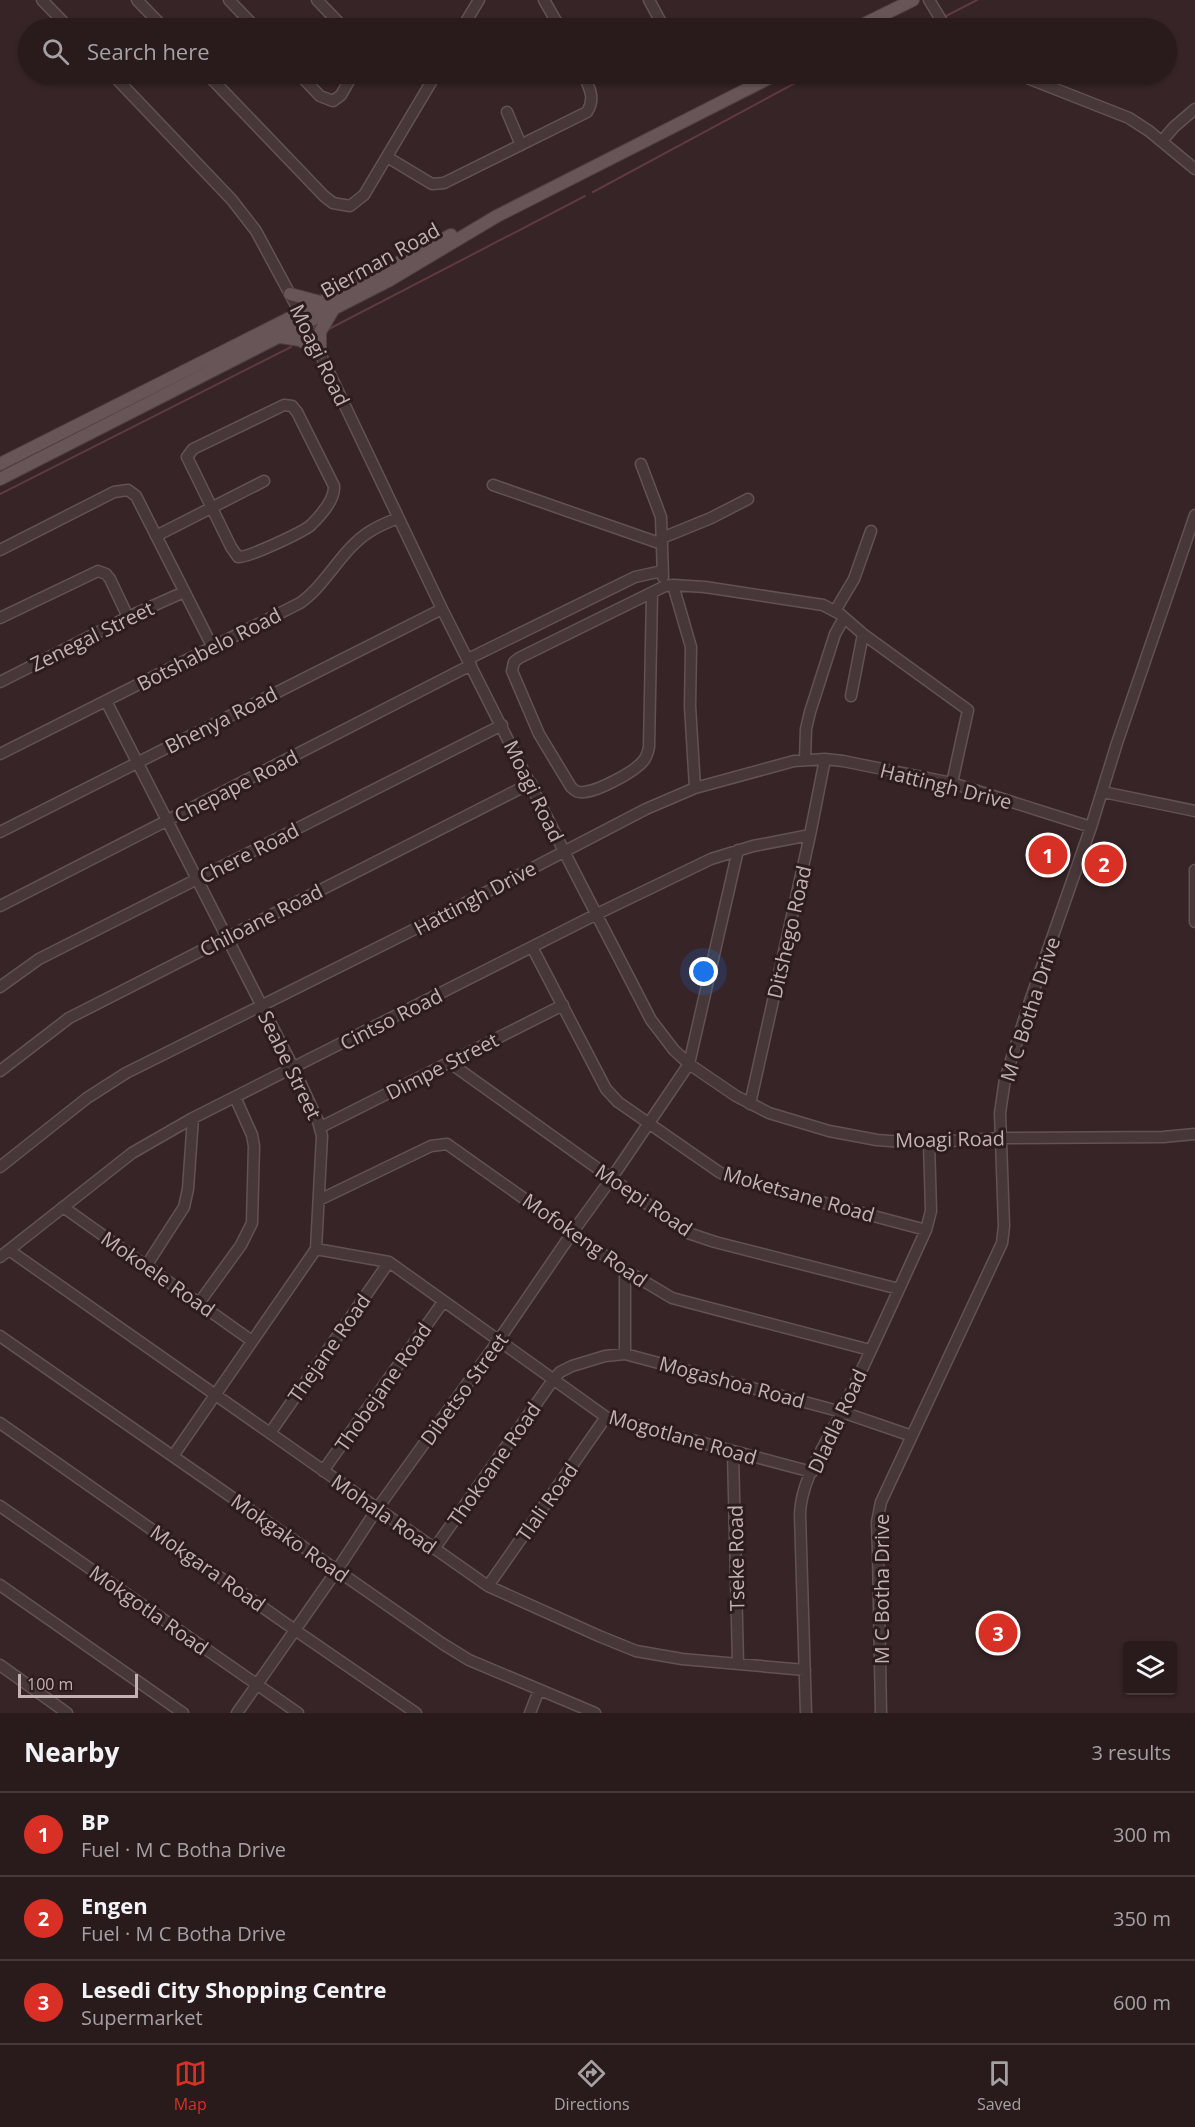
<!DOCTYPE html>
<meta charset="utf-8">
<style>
:root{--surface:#291b1c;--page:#352829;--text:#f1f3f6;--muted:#a5a1a3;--line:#45393b;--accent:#d93025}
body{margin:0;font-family:"Open Sans",sans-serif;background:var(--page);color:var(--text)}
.controls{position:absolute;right:18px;bottom:18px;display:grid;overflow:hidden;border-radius:6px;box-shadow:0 2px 4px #0004}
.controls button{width:54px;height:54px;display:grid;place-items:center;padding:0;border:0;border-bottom:2px solid var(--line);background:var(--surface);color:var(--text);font:30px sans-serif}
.scale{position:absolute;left:18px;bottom:15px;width:120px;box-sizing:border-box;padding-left:6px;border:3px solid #c4b2b3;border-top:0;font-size:16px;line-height:21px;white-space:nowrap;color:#c4b2b3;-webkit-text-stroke:4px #2d1c1e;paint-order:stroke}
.you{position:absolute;left:704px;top:972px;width:21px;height:21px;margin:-15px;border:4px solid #fff;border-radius:50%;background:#1a73e8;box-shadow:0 0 0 9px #1a73e833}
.badge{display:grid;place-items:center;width:39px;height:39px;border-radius:50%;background:var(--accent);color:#fff;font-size:20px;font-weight:700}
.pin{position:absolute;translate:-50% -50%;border:3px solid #fff;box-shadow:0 2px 6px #0006}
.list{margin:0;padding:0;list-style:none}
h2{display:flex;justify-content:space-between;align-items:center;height:78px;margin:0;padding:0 24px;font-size:26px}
h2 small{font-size:20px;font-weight:400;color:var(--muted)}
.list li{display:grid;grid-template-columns:39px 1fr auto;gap:18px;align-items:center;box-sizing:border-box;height:84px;padding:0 24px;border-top:2px solid var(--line)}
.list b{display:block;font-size:22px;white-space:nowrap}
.list p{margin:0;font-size:20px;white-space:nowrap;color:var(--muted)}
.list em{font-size:20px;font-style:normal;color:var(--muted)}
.icon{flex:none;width:33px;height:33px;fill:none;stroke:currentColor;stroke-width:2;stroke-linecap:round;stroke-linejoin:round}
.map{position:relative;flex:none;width:1195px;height:1713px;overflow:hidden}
.search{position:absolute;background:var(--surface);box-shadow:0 2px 4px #0004;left:18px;right:18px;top:18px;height:66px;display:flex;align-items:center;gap:15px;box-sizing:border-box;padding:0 21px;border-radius:33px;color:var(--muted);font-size:22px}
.sheet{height:330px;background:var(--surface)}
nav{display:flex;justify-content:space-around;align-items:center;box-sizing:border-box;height:84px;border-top:2px solid var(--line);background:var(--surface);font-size:16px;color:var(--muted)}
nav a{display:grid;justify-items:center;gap:3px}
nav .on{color:var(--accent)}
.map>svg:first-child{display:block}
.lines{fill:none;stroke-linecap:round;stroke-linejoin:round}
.stream{stroke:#5f3a3f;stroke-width:2}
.minor-casing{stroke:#635253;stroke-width:13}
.major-casing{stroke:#514042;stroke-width:14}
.minor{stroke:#483739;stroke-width:10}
.major{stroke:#685557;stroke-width:12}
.labels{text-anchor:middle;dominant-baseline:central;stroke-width:6;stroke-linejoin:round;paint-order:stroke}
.street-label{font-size:20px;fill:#c4b2b3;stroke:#2d1c1e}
</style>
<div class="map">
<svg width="1195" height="1713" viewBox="0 0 1195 1713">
<rect width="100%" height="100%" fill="#372426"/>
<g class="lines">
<path class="stream" d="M946,16L977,0
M918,28L931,23
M593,192L812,74
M329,329L585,196
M0,494L291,347"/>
<g class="minor-casing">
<path id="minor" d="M42,0L69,28
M137,0L164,28
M229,0L256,28
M317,0L344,28
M544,0L560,28
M649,0L664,28
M929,0L946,28
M462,28L479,0
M112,74L232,200L256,231L306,324L442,609L573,869L651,1020L674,1050L689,1064L736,1096L769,1113L829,1131L877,1140L917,1143L1001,1138L1163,1137L1195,1134
M207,74L324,196L333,203L350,206L364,195L436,74
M299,74L320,96L333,101L341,95L353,74
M1017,74L1129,118L1149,131L1195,169
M507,112L521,145
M1162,141L1174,127L1195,109
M387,157L432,184L444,183L587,112C596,98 589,87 583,74
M284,405L292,406L297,412L334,486C335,500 321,515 311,525C303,532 248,558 238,557L231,547L187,457L193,449Z
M641,464L661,517L663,577
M493,485L662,544
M156,536L264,481
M662,538L711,518L748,499
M0,550L114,492L128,490L136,496L212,646
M673,585L705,587L823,605L840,614L863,634L968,710L952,783
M652,593L649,747C648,752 647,756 644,760C635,772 598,791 584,792C578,793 575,791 571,787L539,734L512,671L514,662L519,658L665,586L673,585L691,647L690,706L695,788
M835,611L854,579L871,531
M0,618L98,571L106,574L110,579L128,617
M468,659L635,577L662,571
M0,682L128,617L184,592
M851,696L863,634
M106,701L294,1069L318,1121L322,1136L316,1249L173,1456
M0,754L300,603C327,584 341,550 369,532C378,526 388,522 398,518
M805,760L806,729L810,712L835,634L844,618
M1103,792L1195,811
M0,832L442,609
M1195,870V922
M0,906L471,665
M532,947L606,1089L618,1102L719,1172L731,1178L926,1230
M0,987L39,959L502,725
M450,1063L688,1233L715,1242L899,1289
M0,1071L69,1018L531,783
M750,1104L810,835L825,759
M321,1127L563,1005
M0,1167L87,1098L126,1073L425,924L646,809L695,788L794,761L825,759L843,761L952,783L1091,827
M319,1200L431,1146L447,1144L625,1270L672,1298L870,1350
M63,1207L252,1341
M316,1249L389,1262L606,1417L812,1472
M9,1250L488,1586L599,1636L636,1651L682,1659L805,1670
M0,1257L132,1153L193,1118L597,914L711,859L753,846L810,835
M146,1266L184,1207L188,1189L193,1118
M199,1303L241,1245L252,1223L254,1146L252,1135L235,1097
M0,1336L443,1644L469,1660L595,1713
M625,1354V1270
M0,1423L295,1630L416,1713
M270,1433L389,1262
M733,1452L738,1663
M323,1471L443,1302
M0,1506L298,1713
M434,1549L553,1380L560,1372L572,1366L605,1356L625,1354L842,1412L912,1436
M0,1585L183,1713
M488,1586L606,1417
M0,1665L67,1713
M237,1713L337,1570L377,1509L498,1341L572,1233L611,1179L689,1064L738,850
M530,1713L539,1690
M806,1713L800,1514C801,1479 826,1444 841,1413C871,1352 898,1291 926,1230L931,1211L929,1142
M881,1713L878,1553L877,1522L881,1502L1002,1243L1004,1226L1000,1113L1005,1079L1030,1001L1091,827L1117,743L1195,515"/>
</g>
<g class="major-casing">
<path id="major" d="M856,28L913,0
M290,294L320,302
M281,337L300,340L319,351
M320,353V332L333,310
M0,464L379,273L451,235
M0,479L388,281L497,216L777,74"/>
</g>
<use href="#minor" class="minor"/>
<use href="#major" class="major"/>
</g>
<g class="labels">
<g class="street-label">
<text transform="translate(380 260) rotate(-29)">Bierman Road</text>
<text transform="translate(320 355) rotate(64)">Moagi Road</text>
<text transform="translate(92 636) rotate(-26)">Zenegal Street</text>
<text transform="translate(209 649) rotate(-27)">Botshabelo Road</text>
<text transform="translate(221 720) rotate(-27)">Bhenya Road</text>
<text transform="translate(236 786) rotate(-27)">Chepape Road</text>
<text transform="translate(946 786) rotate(14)">Hattingh Drive</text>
<text transform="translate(534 791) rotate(64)">Moagi Road</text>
<text transform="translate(249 853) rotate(-27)">Chere Road</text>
<text transform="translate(475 898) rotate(-28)">Hattingh Drive</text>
<text transform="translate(261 920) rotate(-27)">Chiloane Road</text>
<text transform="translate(789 932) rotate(-77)">Ditshego Road</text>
<text transform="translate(1030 1009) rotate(-72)">M C Botha Drive</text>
<text transform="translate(391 1019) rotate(-27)">Cintso Road</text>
<text transform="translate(290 1065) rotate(64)">Seabe Street</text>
<text transform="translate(442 1066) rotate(-27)">Dimpe Street</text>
<text transform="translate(950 1139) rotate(-1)">Moagi Road</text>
<text transform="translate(799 1194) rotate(16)">Moketsane Road</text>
<text transform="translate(644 1200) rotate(34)">Moepi Road</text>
<text transform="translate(585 1240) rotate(35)">Mofokeng Road</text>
<text transform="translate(158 1274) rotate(35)">Mokoele Road</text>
<text transform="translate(329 1348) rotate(-55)">Thejane Road</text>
<text transform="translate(732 1382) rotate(15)">Mogashoa Road</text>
<text transform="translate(383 1387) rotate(-55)">Thobejane Road</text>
<text transform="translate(464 1389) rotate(-54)">Dibetso Street</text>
<text transform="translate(837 1421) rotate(-65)">Dladla Road</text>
<text transform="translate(683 1437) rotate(16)">Mogotlane Road</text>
<text transform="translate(494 1464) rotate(-55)">Thokoane Road</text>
<text transform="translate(547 1502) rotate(-55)">Tlali Road</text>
<text transform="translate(384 1514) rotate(35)">Mohala Road</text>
<text transform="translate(290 1538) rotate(35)">Mokgako Road</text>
<text transform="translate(736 1558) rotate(-91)">Tseke Road</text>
<text transform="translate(208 1568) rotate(35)">Mokgara Road</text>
<text transform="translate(881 1589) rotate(-90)">M C Botha Drive</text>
<text transform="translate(149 1610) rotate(35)">Mokgotla Road</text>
</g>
</g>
</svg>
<div class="controls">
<button><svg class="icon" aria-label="layers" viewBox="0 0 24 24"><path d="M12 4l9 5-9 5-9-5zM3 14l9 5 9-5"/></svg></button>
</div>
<div class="scale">100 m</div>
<div class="you"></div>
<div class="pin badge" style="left:1048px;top:855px">1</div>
<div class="pin badge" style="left:1104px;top:864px">2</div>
<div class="pin badge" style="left:998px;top:1633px">3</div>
<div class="search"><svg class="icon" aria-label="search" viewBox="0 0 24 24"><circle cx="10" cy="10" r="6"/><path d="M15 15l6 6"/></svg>Search here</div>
</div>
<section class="sheet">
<h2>Nearby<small>3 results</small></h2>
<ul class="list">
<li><span class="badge">1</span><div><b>BP</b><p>Fuel · M C Botha Drive</p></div><em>300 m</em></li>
<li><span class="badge">2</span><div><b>Engen</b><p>Fuel · M C Botha Drive</p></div><em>350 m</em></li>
<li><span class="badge">3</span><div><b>Lesedi City Shopping Centre</b><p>Supermarket</p></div><em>600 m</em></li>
</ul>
</section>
<nav>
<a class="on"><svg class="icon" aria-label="map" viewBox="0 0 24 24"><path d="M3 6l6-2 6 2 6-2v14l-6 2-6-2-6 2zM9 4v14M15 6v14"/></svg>Map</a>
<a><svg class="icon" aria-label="directions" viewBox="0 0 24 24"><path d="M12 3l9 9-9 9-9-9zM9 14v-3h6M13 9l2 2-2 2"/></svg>Directions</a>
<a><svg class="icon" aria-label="saved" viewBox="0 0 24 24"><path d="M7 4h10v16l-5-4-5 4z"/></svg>Saved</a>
</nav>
